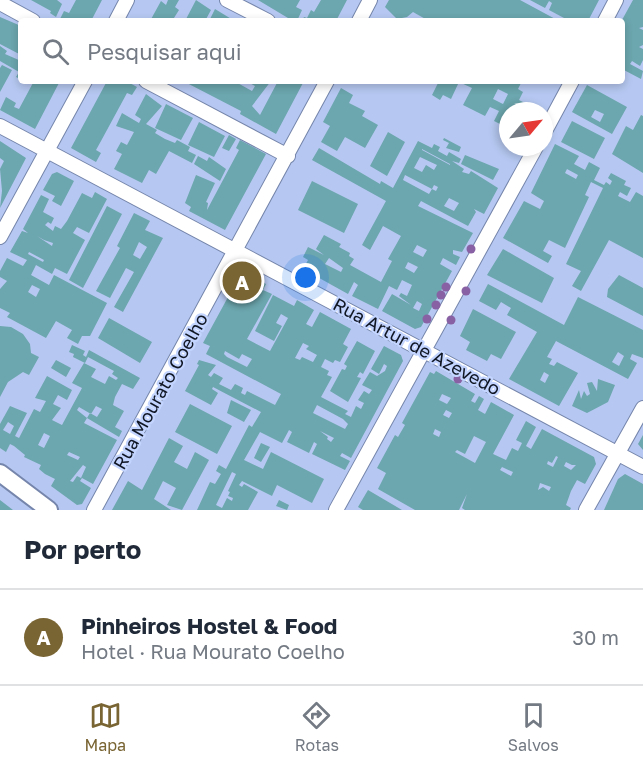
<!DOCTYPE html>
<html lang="pt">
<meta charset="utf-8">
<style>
:root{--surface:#fff;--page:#f2f2f3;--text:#1f2937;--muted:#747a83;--line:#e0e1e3;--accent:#796433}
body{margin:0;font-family:"Golos Text",sans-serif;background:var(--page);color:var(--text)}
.compass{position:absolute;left:499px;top:102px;width:54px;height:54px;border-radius:50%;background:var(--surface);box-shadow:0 3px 9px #0003;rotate:61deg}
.you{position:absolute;left:306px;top:278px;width:21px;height:21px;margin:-15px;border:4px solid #fff;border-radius:50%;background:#1a73e8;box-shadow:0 0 0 9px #1a73e833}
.badge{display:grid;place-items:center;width:39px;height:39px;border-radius:50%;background:var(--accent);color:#fff;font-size:20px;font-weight:700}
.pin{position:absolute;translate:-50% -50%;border:3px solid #fff;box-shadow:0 2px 6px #0006}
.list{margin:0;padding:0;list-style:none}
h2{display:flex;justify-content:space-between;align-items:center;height:78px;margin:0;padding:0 24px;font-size:26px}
h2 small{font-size:20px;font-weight:400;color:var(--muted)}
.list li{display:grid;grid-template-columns:39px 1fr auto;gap:18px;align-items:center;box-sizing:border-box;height:96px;padding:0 24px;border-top:2px solid var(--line)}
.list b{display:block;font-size:22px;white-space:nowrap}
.list p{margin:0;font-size:20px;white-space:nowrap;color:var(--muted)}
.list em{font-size:20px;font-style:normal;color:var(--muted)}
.icon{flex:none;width:33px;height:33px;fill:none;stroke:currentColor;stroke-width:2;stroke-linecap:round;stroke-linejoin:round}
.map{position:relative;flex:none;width:643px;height:510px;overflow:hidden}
.search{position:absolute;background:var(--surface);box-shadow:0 3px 9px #0003;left:18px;right:18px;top:18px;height:66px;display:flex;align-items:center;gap:15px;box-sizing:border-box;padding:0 21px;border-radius:6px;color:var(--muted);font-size:22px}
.sheet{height:174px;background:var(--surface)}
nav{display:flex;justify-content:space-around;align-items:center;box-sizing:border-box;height:84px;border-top:2px solid var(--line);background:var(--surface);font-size:16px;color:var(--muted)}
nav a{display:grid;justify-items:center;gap:3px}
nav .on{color:var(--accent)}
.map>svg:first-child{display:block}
.building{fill:#6ca6ae;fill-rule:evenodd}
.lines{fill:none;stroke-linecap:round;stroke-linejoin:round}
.minor-casing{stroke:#7585ab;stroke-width:16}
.major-casing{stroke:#7585ab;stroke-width:20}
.minor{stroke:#fff;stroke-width:14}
.major{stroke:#fff;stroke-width:16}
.tree{fill:#8861a4}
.labels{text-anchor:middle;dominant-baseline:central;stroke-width:4.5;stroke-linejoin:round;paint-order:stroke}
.street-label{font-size:18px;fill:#101624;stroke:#c3d5fe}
</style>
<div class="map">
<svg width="643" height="510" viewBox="0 0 643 510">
<rect width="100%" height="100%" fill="#b6c8f1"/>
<path class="building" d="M31,0H57L62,4L56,17L50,13L51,11Z
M76,0H102L91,21L60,19L64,11L69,13Z
M168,0H179L175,7L179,10L174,18L178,21H150L161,1L166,5Z
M196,0L211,10L205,21H185Z
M258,0H300L296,7L302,10L297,21H293Z
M321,0H347L336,21H302L304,17L307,18L311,10L314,12Z
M389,0H520L559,21H429L413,12L407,17L397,19L385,7Z
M530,0H599L588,21H563L564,18L549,10L552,3L549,1L545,8Z
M633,0H643V27L639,28L643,30V45L639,47L643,49V60L640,66L632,61L630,64L643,71L641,79L622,69V20Z
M215,9L233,20L239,21H209Z
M0,17L21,26V55L0,44Z
M0,46L7,51L5,54L21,61L20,79L16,77L19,72L0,61Z
M2,65L12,70L0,92V68Z
M34,81H60L35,129L0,110L6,97L16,103L14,107L19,109Z
M107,81H126L137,87L132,95L127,93L101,141L96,150L101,153L96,162L71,148Z
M183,81H234L252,91L255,86L246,81H271L252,106L260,115L278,81H304L276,134L240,114L241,111Z
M439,81H522L518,89L523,92L519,100L529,105L526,111H508V128L494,121L499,111L490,107L485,116L463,105L472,88L459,82L451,99L443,95L440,100L432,95ZM498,89L508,94L503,104L493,99Z
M587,85L627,107L612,134L572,112ZM595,110L604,114L600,122L591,117Z
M341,88L353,95L349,103L365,111L362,116L378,125L365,148L345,137L337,151L321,142L330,126L323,122Z
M146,94L162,106L146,124L157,130L155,133L165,139L175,143L177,140L190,147L188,151L196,155L192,163L169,151L156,174L149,170L142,183L114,169L122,154L116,151L121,142L127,145L134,132L116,126L122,113L139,123L141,119L135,115Z
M166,104L193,118L181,140L155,128Z
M641,115L643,116V173L612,154L626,126L633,130Z
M572,121L605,138L594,159L561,142Z
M199,122L225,136L214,157L188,145Z
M388,132L405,142L387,176L370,166Z
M229,135L236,139L229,151L222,148Z
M444,138L461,147L459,152L446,148L449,143L443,140Z
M240,140L266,154L225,230L189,211L191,207L185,203L196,175L215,183L206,202L208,203L207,210L239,150L236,148Z
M0,141L26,158L0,208L2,191L0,169L4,161L0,158Z
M418,141L432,148L434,144L440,147L438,151L447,156L449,152L461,159L459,163L452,161L464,169L462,172L469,174L471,171L498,188L484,214L474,209L476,212L468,226L421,201L418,206L473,233L462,252L453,250V254L460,257L456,265L443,258L440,264L452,271L421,327L415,329L382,311L392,294L411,305L399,296L401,293L407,296L412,285L402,280L397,290L389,286L378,309L352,296L358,285L354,282L348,294L303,269L308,260L303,257L308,247L324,255L316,249L324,235L341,244L339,247L350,253L349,256L354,259L350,265L381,282L392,261L388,259L401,236L383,226L370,250L362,245L386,201L312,160L319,148L380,184L381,181L393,188ZM422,149L450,164V165L422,150ZM420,157L437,165L434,170L426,165L422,172L414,168ZM405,175L432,189L434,185L438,187L436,191L432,189L429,194L403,180ZM449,198L459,203L454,211L444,206ZM417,245L427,250L423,257L413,252ZM329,258L343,268L341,272L325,264ZM408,262L418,267L414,273L405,268ZM417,301L422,304L419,311L413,308Z
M555,144L579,156L574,164L585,170L589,162L600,168L594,180L604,185L606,182L610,185L612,181L608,178L611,173L626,181L624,185L631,188L627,196L620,192L618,196L630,202L636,192L643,196V258L609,240L581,291L572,286L581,271L566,264L603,188L591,182L585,195L589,197L565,248L549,240L543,251L552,256L548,263L503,238L524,201L540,209L544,201L531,193ZM567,169L578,175L576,179L565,173Z
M465,155L499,169L493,180L461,164Z
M198,156L207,161L209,157L226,169L220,181L194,164Z
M57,172L74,181L61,206L52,201L55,196L43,190L52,174Z
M312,181L358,204L344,233L298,210Z
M95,192L107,199L89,233L77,227L73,233L85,240L67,274L55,268L52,274L36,265L31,275L49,285L54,275L107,303L90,336H82L78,344L67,338L72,330L56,321L46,338L7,317L10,313L0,308V289L7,281L0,277V271L7,258L23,266L27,260L10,252L22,231L28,233L23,229L41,195L49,199L43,212L54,218L51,224L48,222L45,225L53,231L55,226L61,229L67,221L82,193L92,198ZM37,236L44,240L53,243L52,246ZM29,252L44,260L43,262L28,254ZM32,285L40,289L36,297L28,292Z
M107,206L122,214L83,288L69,280Z
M134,213L150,221L145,230L163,238L123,312L114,307L134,272L126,268L110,298L96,291L120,248L117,246ZM139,242L147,247L140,259L133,255Z
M503,249L554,278L542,303L487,275Z
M246,273L266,284L263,290L272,294L247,339L270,351L288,318L281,314L276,323L282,326L274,341L255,331L273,295L294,306L297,300L314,310L306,324L312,327L320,312L351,329L343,344L348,347L340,362L335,360L333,363L325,359L321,367L329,371L327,375L332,377L321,397L348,411L345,414L351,417L356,406L361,409L364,403L358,400L364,391L369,394L372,390L362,385L370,372L377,376L385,371L387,366L384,364L379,374L371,369L384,346L401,355L403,361L351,458L342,453L340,456L350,461L345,470L312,454L317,444L314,442L309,453L287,442L292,432L289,430L282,443L260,432L244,460L263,469L271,452L324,479L312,503L277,485L272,496L242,481L239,485L242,487L244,484L258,492L248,510H197L210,482L215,484L221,474L216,471L219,465L226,469L249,425L252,427L261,412L213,387L212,389L218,393L211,405L185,391L199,365L197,364L199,360L216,365L208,375L211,377L214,373L223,378L219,384L231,390L235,384L243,388L241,393L245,395L247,391L275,405L281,394L206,354L210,346L203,343L240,275ZM303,343L309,346L306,349L317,355L313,362L302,357L300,360L295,358ZM225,351L239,359L242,354L252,359L247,367L227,357L224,354ZM317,405L343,419L348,424L345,429L313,413ZM320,431L334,438L331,442L327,439L328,437ZM232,472L236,474L228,491L230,492L228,496L233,498L232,501L227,498L222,508L216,505Z
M619,275L643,288V316L607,297L608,289Z
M488,284L564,325L578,297L643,330V358L632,354L630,359L637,363L628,379L556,341L547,357L552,359L549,364L554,366L557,362L578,373L559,406L509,379L537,332L507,315L511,308L501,302L496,310L479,301ZM618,352L624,356L619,366L612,362ZM544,372L549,375L545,383L540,380Z
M473,309L516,332L501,359L491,354L487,361L466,350L470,342L460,336Z
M109,318L152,342L140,363L98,338Z
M0,326L11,327L23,334L30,344L31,353L39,357L29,375L23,372L8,382L0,397Z
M357,341L375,351L363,374L360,372L357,377L361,378L348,402L330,391L342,369L345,370L347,366L344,364Z
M72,345L85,351L83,355L86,357L89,350L140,378L133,389L122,384L115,397L113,405L124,411L115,427L122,431L119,437L87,418L84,423L117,440L93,484L82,478L80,481L91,488L82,504L77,505L51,486L55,479L45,474L39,469L41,465L24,457L25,455L14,446L10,444L6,452L0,448V424L10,406L27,413L15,436L19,438L34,409L40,412L46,401L35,398L47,376L72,390L67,400L58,395L53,404L61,408L52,420L62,425L82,388L72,383L84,363L96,369L91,377L105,384L109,376L116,380L118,378L112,374L114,371L88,357L85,363L73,357L74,354L69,352ZM96,406L102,409L97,417L90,413L87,418L77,410L79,407L91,414ZM8,422L14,426L10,434L3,430ZM44,433L50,436L44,448L38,445ZM69,452L80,457L78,460L67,455ZM83,465L86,467L81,478L77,476L73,482L70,481Z
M56,360L71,368L66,377L51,368Z
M436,371L475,394L471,401L475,403L479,396L484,399L478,410L485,414L491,402L514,415L493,454L506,460L512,448L518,451L522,443L516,440L526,421L536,427L526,446L531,449L542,429L594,457L596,464L585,484L577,480L571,491L566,505L571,508L570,510H465L462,508L467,494L459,510H415L378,489L386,473L377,468L395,435L398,437L405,425L402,423L430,372L434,374ZM442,394L451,398L447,404L439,400ZM446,410L452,413L449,418L443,415ZM435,429L441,432L439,437L433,434ZM474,436L486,442L475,463L455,452L457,450L465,454ZM556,456L558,457L553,467L547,464L548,461L552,463ZM566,462L572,465H576L571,470L564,466ZM502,467L513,472L511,476L500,470ZM540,483L551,487L549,491L543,487L538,490Z
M598,379L615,385L608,402L587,413L572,406L579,390L581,399L584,391L587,396L590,394L587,383L592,382L597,391Z
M231,400L251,410L244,422L227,413Z
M190,404L232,426L217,454L175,432Z
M643,435V450L638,444Z
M169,438L183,446L174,462L187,469L195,452L209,460L182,510L167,505L176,488L163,481L154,499L171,510H112L128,481L142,490Z
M261,443L270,447L261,462L254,458Z
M625,474L643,484V510H604L618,479Z
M368,490L402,510H363L358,507Z
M0,500L13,510H0Z
M279,500L289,505L287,510L276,506Z"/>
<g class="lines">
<g class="minor-casing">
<path id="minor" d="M227,0L268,21
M0,3L33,21
M116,21L127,0
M359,21L370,0
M605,21L616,0
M146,81L288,156
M0,126L643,467
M544,133L572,81
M0,237L85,81
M94,510L327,81
M336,510L536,147
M586,510L643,408"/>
</g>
<g class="major-casing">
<path id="major" d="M0,473L49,510"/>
</g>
<use href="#minor" class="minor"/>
<use href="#major" class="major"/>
</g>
<g class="tree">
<circle cx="471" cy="249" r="4.5"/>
<circle cx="446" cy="287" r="4.5"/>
<circle cx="466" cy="291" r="4.5"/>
<circle cx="441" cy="295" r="4.5"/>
<circle cx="436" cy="305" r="4.5"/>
<circle cx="427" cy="319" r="4.5"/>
<circle cx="451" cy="320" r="4.5"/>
<circle cx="458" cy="379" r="4.5"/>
</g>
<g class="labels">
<g class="street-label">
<text transform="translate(417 346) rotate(28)">Rua Artur de Azevedo</text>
<text transform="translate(160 391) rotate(-61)">Rua Mourato Coelho</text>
</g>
</g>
</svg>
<svg class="compass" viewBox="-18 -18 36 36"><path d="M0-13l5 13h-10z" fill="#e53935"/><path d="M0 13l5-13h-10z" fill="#747a83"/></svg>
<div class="you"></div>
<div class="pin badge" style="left:242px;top:281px">A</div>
<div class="search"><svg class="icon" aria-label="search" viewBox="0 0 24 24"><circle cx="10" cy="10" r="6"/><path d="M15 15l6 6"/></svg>Pesquisar aqui</div>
</div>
<section class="sheet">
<h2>Por perto<small></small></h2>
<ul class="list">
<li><span class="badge">A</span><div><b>Pinheiros Hostel &amp; Food</b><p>Hotel · Rua Mourato Coelho</p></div><em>30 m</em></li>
</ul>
</section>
<nav>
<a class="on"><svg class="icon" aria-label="map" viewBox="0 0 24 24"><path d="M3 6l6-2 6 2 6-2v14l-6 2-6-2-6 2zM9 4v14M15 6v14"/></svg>Mapa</a>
<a><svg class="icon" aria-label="directions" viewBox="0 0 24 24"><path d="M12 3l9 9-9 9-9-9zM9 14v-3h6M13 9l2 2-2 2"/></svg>Rotas</a>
<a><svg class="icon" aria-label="saved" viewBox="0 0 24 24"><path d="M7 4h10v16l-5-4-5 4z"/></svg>Salvos</a>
</nav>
